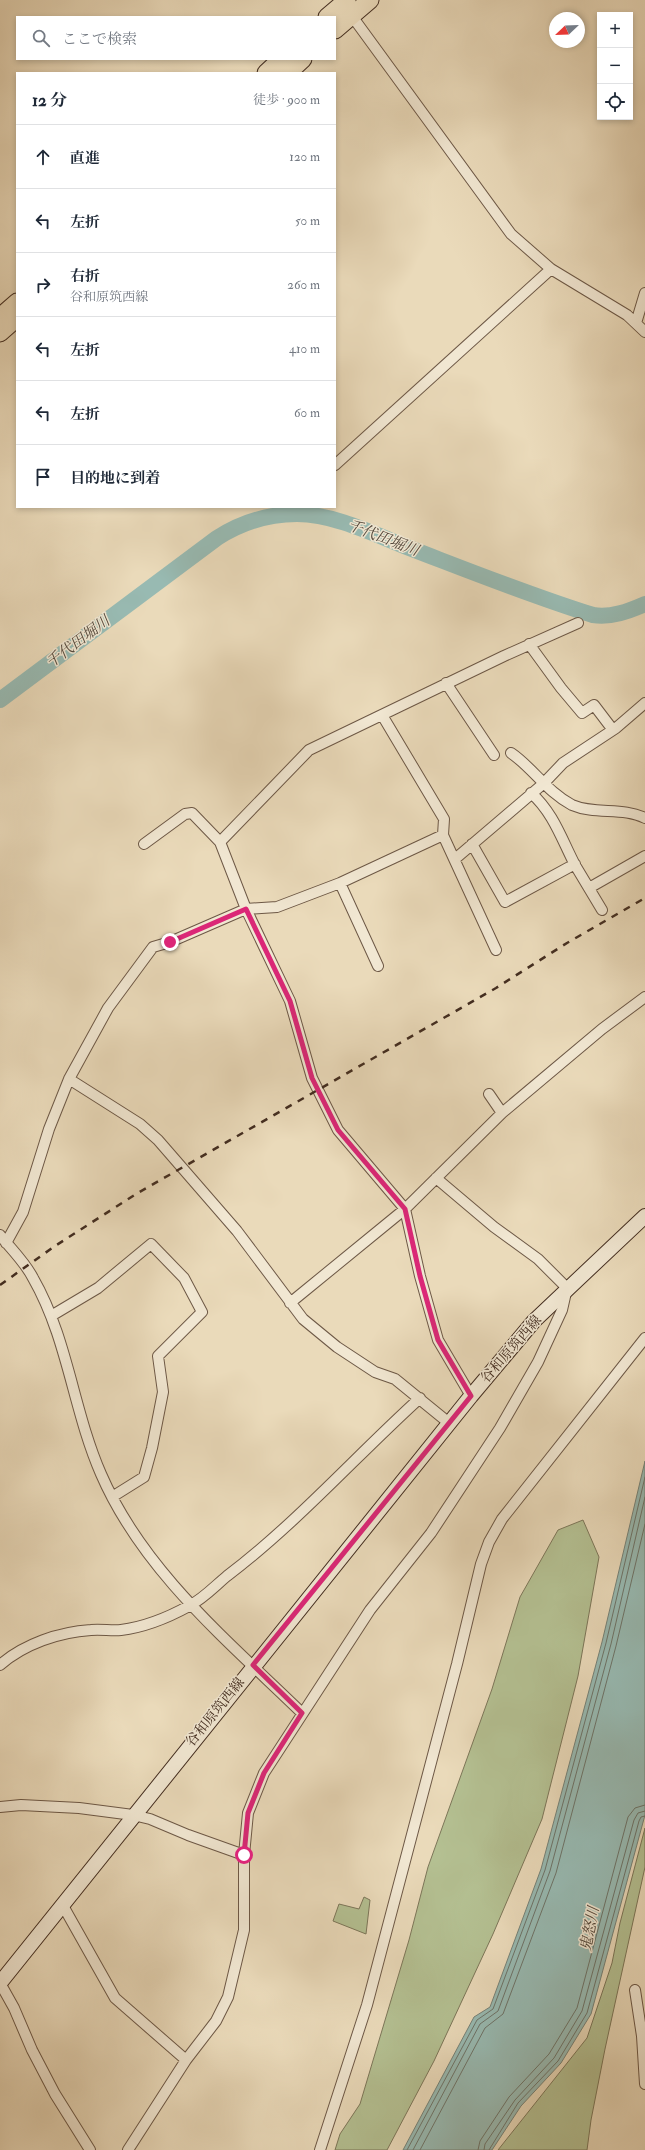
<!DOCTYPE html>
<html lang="ja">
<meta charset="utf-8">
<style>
:root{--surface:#fff;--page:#f2f2f3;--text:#1f2937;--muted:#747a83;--line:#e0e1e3}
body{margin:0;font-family:"IM FELL Double Pica","Noto Serif JP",serif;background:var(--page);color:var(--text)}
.controls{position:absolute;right:12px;top:12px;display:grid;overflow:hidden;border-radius:0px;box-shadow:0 2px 6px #0003}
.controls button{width:36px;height:36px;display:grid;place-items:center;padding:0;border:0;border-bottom:1px solid var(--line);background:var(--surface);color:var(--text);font:20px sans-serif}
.compass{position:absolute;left:549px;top:12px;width:36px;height:36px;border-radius:50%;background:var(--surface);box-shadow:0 2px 6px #0003;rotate:247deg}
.stop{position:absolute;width:12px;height:12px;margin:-9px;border:3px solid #db2777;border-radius:50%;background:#fff}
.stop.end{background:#db2777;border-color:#fff;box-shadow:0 1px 4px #0008}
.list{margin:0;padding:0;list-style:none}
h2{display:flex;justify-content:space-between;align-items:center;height:52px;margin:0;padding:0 16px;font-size:17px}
h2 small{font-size:13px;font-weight:400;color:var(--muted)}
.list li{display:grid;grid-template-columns:26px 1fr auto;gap:12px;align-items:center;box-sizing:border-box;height:64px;padding:0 16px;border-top:1px solid var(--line)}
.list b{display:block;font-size:15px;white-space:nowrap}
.list p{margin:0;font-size:13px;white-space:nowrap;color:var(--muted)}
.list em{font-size:13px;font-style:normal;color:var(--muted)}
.icon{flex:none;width:22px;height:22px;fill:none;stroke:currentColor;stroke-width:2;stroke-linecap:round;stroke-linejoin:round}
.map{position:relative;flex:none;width:645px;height:2150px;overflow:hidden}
.search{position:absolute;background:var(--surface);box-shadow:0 2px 6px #0003;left:16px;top:16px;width:320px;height:44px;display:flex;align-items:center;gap:10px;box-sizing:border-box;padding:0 14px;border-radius:0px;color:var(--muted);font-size:15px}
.panel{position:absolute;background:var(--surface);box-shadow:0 2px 6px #0003;left:16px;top:72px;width:320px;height:436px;border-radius:0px}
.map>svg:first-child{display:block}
.green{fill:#b4c092;stroke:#7c7659}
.water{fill:#98bab2;stroke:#768278}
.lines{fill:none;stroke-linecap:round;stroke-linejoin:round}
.shore{stroke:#6e7469;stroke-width:1}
.river{stroke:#98bab2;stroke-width:16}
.street-casing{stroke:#6d5846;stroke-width:12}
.secondary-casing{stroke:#432d20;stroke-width:16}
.highway-casing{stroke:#432d20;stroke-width:19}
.street{stroke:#f1e7d2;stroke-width:10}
.secondary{stroke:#f1e7d2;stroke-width:14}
.highway{stroke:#eadaba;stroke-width:17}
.rail{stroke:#432d20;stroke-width:2.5;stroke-dasharray:7 7;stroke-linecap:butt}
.route{stroke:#db2777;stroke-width:5}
.labels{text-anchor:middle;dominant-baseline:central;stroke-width:3;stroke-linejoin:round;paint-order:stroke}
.street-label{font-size:14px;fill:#432d20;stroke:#f1e7d2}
.water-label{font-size:15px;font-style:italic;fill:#54493d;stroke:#f1e7d2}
</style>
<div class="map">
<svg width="645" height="2150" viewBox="0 0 645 2150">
<rect width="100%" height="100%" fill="#eadaba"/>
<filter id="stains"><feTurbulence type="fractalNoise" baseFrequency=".005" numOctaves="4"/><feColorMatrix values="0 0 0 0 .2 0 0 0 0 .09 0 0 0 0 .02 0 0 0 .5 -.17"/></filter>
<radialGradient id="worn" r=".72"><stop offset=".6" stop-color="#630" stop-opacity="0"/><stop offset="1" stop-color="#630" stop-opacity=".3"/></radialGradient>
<path class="green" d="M583,1520L599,1557L578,1676L542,1819L493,1934L434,2061L387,2150H335L340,2134L360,2104L409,1940L428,1867L492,1689L520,1597L558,1530Z
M645,1828V1867L605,2049L591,2120L587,2150H498L587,2038L612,1963L620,1923Z
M364,1897L370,1900L366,1934L333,1921L339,1904L359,1909Z"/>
<path class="water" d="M645,1461V1815L591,2014L561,2063L521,2106L492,2150H403L474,2017L490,2007L541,1869L602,1642Z"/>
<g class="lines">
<path class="shore" d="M407,2150L477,2020L493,2009L545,1870L606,1643L645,1477
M413,2150L480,2024L498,2011L550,1871L611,1644L645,1497
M420,2150L485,2028L503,2014L556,1873L616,1646L645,1524
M478,2150L480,2141L509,2097L549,2054L577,2008L628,1817L635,1808L645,1805
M484,2150L485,2144L515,2100L554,2058L582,2011L634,1820L638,1813L645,1811
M489,2150L518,2103L558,2061L587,2013L639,1821L641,1817L645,1816"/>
<path class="river" d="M0,700L217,538C242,522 267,514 297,514C335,514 376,535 412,549C472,572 532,596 593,615C611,618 629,611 645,604"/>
<g class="street-casing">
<path id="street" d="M349,12L511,234L551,269L627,315L645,332
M636,323L645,293
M335,465L551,269
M529,644L561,688L582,713L594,705L613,730
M446,683L494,755
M382,715L444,819L443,835L496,950
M511,753C533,768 547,792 572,805C595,815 623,807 645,818
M531,793C553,812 562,840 575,865C584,880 593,895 602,910
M220,842L309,750L504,656L578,623
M144,844L185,814L192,813L220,842L246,909L290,1001L312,1078L338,1130L405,1209L420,1276L438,1340L471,1396
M472,844L505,902L575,864
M455,859L543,784L563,763L616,728L645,703
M340,883L378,966
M589,888L645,856
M69,1079L140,1124L158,1140L237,1231L303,1319L337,1347L375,1372L395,1379L449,1423
M489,1094L502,1113
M0,1235C11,1249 25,1262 33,1278C68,1339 73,1410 101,1474C143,1571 228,1641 302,1713
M6,1243L23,1212L49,1129L69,1079L108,1008L153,947L170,942L246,909L277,907L340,883L443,835
M290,1303L405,1209L502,1113L602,1029L645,997
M51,1316L98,1288L151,1244L184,1278L202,1312L158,1356L163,1392L152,1448L144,1477L112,1497
M0,1665C24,1644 59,1632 91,1630C101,1629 112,1631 121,1630C145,1627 169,1617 189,1606C203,1599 215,1586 227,1576C297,1523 355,1457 420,1398
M0,1807L21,1805L79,1808L133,1815L150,1819L188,1835L244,1855
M62,1904L115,1998L186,2060
M0,1983L14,2008L32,2050L55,2094L90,2150
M635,1990L642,2036L645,2084
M128,2150L186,2060L216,2021L228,1997L244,1930V1855L248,1813L264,1773L370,1610L431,1533L500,1428L538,1362L562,1310L567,1288L538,1259L494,1227L436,1178
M320,2150L367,2005L457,1664L481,1564L489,1542L502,1519L645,1338"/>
</g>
<g class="secondary-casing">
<path id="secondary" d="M0,1983L471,1396L534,1321L645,1216"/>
</g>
<g class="highway-casing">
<path id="highway" d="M327,17L347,0
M335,30L370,0
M266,73L281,59
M288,73L303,59
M0,317L17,302
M0,333L17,318"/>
</g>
<use href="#street" class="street"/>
<use href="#secondary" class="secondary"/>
<use href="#highway" class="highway"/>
<path class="rail" d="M0,1285L55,1246L136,1194L496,988L567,943L645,898"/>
</g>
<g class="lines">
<path class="route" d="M170,942L246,909L290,1001L312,1078L338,1130L405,1209L420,1276L438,1340L471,1396L253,1665L302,1713L264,1773L248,1813L244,1855"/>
</g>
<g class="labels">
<g class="street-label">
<text transform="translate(511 1349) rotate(-49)">谷和原筑西線</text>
<text transform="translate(215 1712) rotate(-51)">谷和原筑西線</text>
</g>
<g class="water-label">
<text transform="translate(383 538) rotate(21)">千代田堀川</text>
<text transform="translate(78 642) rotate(-37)">千代田堀川</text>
<text transform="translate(590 1929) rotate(-79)">鬼怒川</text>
</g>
</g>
<rect width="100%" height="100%" filter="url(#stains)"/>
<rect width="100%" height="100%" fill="url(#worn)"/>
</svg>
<div class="controls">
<button>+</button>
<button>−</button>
<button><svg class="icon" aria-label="locate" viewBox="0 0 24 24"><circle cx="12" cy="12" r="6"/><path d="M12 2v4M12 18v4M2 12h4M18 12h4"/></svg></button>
</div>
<svg class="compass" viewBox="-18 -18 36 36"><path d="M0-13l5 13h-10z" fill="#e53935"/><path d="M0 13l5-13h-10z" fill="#747a83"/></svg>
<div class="stop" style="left:244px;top:1855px"></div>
<div class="stop end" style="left:170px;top:942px"></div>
<div class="search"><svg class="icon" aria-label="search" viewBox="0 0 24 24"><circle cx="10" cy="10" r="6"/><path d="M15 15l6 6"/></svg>ここで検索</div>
<section class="panel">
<h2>12 分<small>徒歩 · 900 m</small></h2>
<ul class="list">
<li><svg class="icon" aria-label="ahead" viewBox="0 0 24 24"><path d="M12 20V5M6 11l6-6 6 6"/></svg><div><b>直進</b></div><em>120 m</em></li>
<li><svg class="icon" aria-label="left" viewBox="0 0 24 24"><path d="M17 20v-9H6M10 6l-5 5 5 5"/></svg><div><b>左折</b></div><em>50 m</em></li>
<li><svg class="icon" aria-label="right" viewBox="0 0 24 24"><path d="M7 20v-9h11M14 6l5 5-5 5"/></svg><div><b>右折</b><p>谷和原筑西線</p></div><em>260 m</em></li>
<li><svg class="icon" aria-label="left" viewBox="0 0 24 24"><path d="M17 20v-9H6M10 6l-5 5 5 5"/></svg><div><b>左折</b></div><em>410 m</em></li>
<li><svg class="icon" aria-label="left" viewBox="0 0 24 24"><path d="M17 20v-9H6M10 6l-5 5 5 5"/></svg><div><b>左折</b></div><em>60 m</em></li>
<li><svg class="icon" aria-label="arrive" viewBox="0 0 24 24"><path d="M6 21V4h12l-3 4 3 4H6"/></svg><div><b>目的地に到着</b></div></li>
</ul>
</section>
</div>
